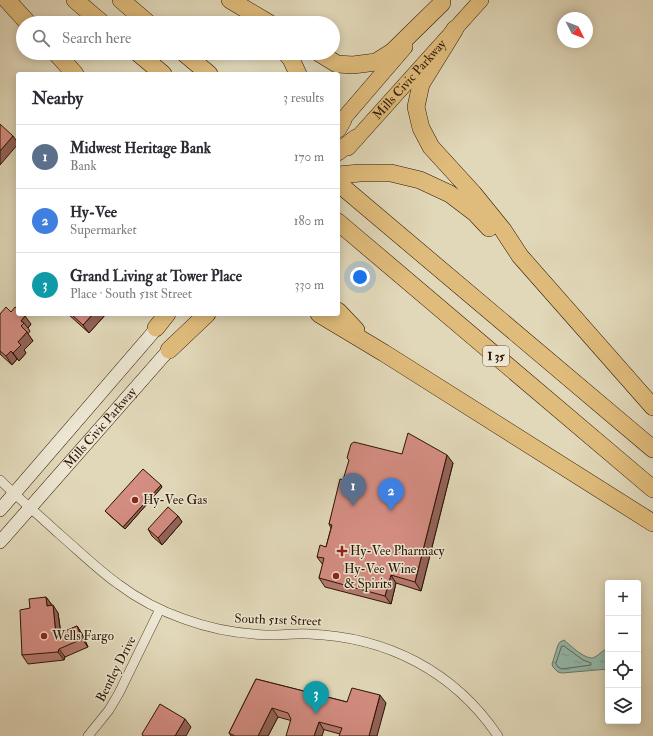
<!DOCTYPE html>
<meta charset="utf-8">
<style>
:root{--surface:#fff;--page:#f2f2f3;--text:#2b2b33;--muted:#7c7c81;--line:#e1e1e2;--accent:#8f2418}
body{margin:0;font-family:"IM FELL Double Pica",serif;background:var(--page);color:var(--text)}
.controls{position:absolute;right:12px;bottom:12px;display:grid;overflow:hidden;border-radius:4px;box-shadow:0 2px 10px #0003}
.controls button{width:36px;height:36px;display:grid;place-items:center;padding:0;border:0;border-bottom:1px solid var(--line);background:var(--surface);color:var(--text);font:20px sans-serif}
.compass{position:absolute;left:557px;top:12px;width:36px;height:36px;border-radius:50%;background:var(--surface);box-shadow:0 2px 10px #0003;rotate:132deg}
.you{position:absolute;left:360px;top:277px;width:14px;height:14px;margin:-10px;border:3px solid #fff;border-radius:50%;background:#1a73e8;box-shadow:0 0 0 6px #1a73e833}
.badge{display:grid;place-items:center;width:26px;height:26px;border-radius:50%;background:var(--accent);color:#fff;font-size:13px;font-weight:700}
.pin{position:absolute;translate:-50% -33px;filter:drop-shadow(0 1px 2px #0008)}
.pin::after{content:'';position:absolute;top:21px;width:14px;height:12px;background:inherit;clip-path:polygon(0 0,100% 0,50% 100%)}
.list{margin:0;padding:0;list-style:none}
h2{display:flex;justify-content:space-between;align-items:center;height:52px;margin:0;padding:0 16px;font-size:17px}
h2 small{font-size:13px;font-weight:400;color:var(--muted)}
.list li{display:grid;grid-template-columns:26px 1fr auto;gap:12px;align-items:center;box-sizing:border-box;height:64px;padding:0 16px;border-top:1px solid var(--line)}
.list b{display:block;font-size:15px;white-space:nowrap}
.list p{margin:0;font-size:13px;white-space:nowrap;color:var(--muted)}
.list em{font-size:13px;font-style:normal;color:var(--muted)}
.icon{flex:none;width:22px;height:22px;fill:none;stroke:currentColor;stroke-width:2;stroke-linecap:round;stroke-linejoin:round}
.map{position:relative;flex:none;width:653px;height:736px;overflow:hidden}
.search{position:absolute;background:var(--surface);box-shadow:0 2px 10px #0003;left:16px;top:16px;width:324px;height:44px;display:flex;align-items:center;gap:10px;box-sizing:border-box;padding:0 14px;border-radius:22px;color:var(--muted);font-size:15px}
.panel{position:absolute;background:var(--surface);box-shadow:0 2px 10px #0003;left:16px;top:72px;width:324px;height:244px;border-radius:4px}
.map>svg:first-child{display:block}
.water{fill:url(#water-ripples);stroke:#6a7868}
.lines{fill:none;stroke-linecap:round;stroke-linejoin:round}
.shore{stroke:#606756;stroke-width:1}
.minor-casing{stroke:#58452e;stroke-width:10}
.secondary-casing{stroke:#2b1400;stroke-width:14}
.primary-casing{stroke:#2b1400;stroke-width:16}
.motorway-casing{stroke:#2b1400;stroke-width:18}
.minor{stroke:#ece6d2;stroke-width:9}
.secondary{stroke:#ece6d2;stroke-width:13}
.primary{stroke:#e0bc7c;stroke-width:15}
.motorway{stroke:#e0bc7c;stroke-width:17}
.wall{fill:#b67970;stroke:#2b1400}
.shaded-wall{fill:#94635b;stroke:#2b1400}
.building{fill:#d48d82;stroke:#2b1400}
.poi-dot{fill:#8f2418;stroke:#ece6d2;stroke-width:1.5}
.labels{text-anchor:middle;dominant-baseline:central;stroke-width:3;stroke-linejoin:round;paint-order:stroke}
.shield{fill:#ece6d2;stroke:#65533f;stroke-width:1}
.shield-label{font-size:12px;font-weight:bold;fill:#2b1400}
.street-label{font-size:13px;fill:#2b1400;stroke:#ece6d2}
.poi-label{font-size:13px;fill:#2b1400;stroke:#ece6d2;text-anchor:start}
</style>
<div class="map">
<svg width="653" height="736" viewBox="0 0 653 736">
<defs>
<pattern id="water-ripples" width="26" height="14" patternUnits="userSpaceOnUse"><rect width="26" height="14" fill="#94baad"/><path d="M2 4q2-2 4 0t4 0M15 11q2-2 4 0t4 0" fill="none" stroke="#809f93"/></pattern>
</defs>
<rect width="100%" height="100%" fill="#e1d8b9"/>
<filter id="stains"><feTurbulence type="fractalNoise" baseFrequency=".005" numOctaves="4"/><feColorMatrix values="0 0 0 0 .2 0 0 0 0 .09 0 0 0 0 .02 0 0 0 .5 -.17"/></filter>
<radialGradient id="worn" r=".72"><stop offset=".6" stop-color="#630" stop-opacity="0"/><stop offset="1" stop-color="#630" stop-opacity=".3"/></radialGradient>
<path class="water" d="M564,640C570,645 587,662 595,657C599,655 603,650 608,648V669L562,673L558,672L553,667L552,664L558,645L560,642Z"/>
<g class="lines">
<path class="shore" d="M562,646H564L583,660L591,663V665L562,669L558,667L556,664Z"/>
<g class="minor-casing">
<path id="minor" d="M0,480C19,499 39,515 58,533C78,550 97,569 118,584C138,599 161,611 184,619C214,630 245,635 276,635C287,635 298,633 309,634C387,637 454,671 498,736
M88,736L109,710L119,693L160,609"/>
</g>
<g class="secondary-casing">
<g id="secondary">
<path d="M0,510L162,322"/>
<path id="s1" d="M0,542L174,344"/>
</g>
</g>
<g class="primary-casing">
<g id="primary">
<path d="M338,125L405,47"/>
<path id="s2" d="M348,148L481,0"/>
</g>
</g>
<g class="motorway-casing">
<path id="motorway" d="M7,0L28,23
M75,0L102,23
M121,0L148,23
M230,0L269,23
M455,29L421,84L416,107L421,128L431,147L473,193L503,230L520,256L653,407
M56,53L75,74
M138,53L163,74
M184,53L209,74
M286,53L291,59L298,74
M319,53L337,64L353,65L376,62L392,52L442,3
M338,129L343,120
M338,152L356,138
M338,175L360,173H391L420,180L450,194L475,213L489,228
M338,183L653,449
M338,222L653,489
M338,311L356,330
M319,314L384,353L653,523
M156,328L167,314
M169,350L207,314"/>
</g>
<use href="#minor" class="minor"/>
<use href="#secondary" class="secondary"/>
<use href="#primary" class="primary"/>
<use href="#motorway" class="motorway"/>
</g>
<path class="wall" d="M11,312L31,324L28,328L30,331L28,334L33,341L24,350L26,353L19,361L17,359L12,365L0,354V314Z
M68,314H106L89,333Z
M402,454L453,463L421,591L396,583L391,604L325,587L319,578L323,565L317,557L326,547L331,528L329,524L343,480Z
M162,487L125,529L107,513L105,511Z
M178,516L182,522L162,545L152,536L148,529Z
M46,597L58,613L61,633L77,626L82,634L88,647L65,657L64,660L28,664L22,655L30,608Z
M256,679L347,702L386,703L340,734L278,717L268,736H231L229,733Z"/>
<path class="shaded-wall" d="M13,136L18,143V144L0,165V151Z
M93,314H106L89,333L83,325Z
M25,316L31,324L28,328L24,323L21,321Z
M27,332L33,341L24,350L26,353L19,361L13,353L18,342Z
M11,351L17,359L12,365L6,356Z
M447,455L453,463L421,591L415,582Z
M161,485L162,487L125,529L123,527Z
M178,516L182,522L162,545L158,538Z
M391,575L396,583L391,604L385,596Z
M46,597L52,605L47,606Z
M53,605L58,613L62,643L56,635Z
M77,626L82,634L88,647L82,639Z
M59,649L65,657L64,660L58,652Z
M380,695L386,703L377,736H369Z
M272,708L278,717L268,736H258Z
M185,719L191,727L186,736H175Z
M319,722L324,730L322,736H314Z"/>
<path class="building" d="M0,124L13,136L0,151Z
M6,307L11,312L15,307L18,309V314H23L25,316L21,321L24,323L21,326L27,332L18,342L21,345L13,353L11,351L6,356L0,351V314Z
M71,314H93L83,325Z
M408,433L447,455L415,582L391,575L385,596L319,578L324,558L317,557L320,545L326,547L332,525L329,524L340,479L343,480L349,460L347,458L351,444L354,442L402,454Z
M143,469L161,485L123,527L105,511Z
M168,507L178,516L158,538L148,529Z
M46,597L47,606L53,605L56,635L77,626L82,639L59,649L58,652L22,655L20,610L30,608L29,599Z
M256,679L347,702L352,688L380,695L369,736H339L342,728L319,722L314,736H286L291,719L288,713L272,708L258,736H235L229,733Z
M160,704L185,719L175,736H143L142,734Z"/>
<g class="poi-dot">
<circle cx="135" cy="500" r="4"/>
<path d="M340 545h4v4h4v4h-4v4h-4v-4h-4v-4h4z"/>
<circle cx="336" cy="576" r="4"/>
<circle cx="44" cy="636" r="4"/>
</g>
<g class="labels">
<rect class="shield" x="483" y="346" width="26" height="20" rx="3"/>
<g class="shield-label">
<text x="496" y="356">I 35</text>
</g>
<g class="street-label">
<text stroke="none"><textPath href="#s2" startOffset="92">Mills Civic Parkway</textPath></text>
<text stroke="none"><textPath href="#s1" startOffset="152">Mills Civic Parkway</textPath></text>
<text transform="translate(278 620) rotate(2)">South 51st Street</text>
<text transform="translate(116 669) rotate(-63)">Bentley Drive</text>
</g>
<g class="poi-label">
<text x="143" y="500">Hy-Vee Gas</text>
<text x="350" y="551">Hy-Vee Pharmacy</text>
<text x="344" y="569">Hy-Vee Wine<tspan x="344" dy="15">&amp; Spirits</tspan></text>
<text x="52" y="636">Wells Fargo</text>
</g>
</g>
<rect width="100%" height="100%" filter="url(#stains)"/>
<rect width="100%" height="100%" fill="url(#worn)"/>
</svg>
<div class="controls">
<button>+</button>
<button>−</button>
<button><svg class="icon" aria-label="locate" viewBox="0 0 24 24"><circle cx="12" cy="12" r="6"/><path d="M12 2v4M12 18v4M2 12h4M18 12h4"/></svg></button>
<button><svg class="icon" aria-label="layers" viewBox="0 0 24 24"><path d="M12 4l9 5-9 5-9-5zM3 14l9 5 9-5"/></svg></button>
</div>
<svg class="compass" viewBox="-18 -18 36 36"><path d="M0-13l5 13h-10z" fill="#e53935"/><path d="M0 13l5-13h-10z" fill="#7c7c81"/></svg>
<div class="you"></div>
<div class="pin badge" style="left:353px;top:506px;background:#5c6f8a">1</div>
<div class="pin badge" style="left:391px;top:511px;background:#3f7fe0">2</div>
<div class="pin badge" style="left:316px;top:714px;background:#0f9aa8">3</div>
<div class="search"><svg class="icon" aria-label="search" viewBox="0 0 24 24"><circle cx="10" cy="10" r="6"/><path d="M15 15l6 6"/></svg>Search here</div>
<section class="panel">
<h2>Nearby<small>3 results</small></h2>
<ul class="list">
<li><span class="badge" style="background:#5c6f8a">1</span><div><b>Midwest Heritage Bank</b><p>Bank</p></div><em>170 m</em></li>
<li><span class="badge" style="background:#3f7fe0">2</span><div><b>Hy-Vee</b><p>Supermarket</p></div><em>180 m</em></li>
<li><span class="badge" style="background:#0f9aa8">3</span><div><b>Grand Living at Tower Place</b><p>Place · South 51st Street</p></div><em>330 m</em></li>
</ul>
</section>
</div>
